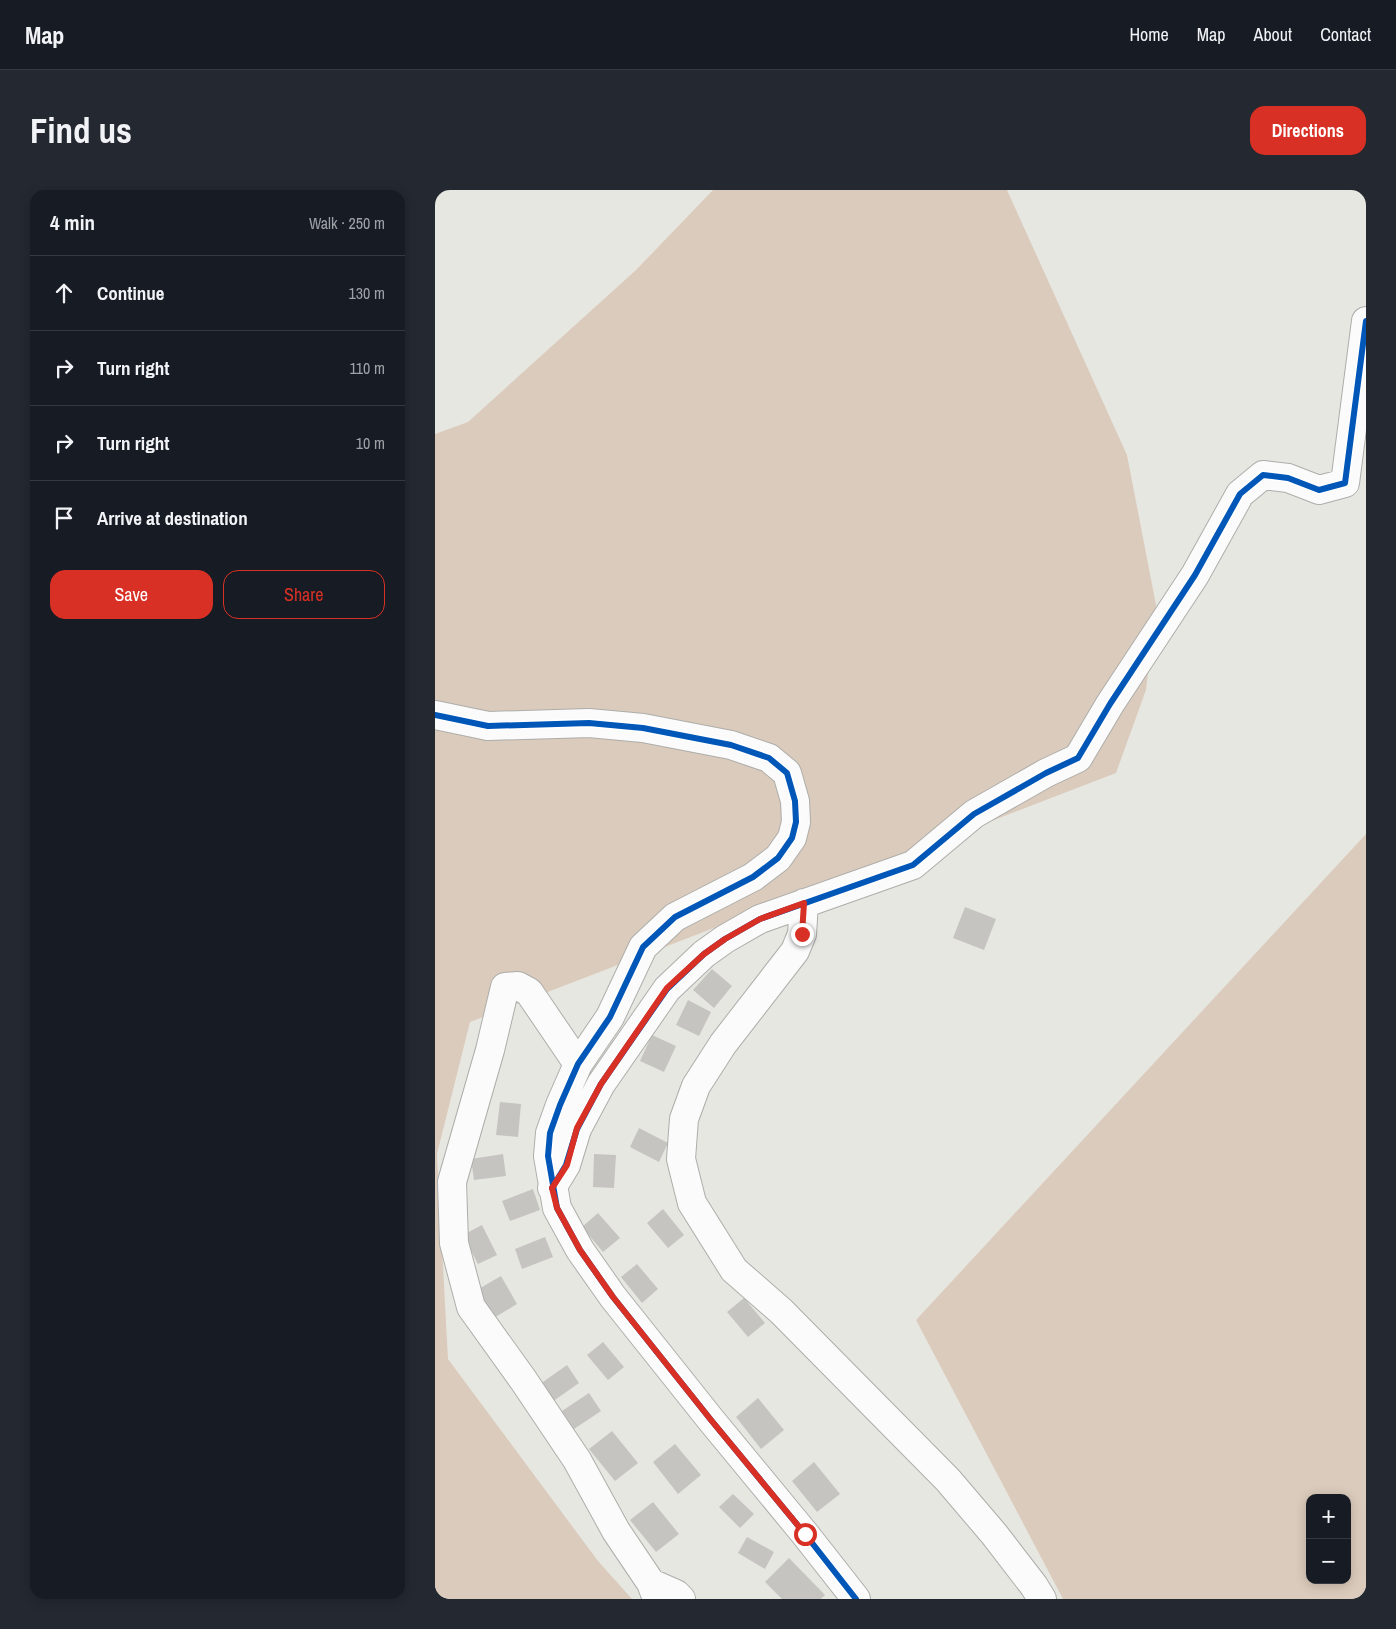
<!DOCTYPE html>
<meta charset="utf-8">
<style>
:root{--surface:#171b24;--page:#242831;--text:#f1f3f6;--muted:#9ea1a6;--line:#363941;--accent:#d93025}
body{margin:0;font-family:"Archivo Narrow",sans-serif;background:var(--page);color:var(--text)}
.controls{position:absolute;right:15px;bottom:15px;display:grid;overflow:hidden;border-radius:10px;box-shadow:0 2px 12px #0003}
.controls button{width:45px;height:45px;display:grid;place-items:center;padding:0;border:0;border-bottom:1px solid var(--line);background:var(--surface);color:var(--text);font:25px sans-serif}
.stop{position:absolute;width:15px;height:15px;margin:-11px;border:4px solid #d93025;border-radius:50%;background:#fff}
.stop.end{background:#d93025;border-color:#fff;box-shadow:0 1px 5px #0008}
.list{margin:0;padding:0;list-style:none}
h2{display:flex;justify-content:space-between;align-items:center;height:65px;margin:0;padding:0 20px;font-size:21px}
h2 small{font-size:16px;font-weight:400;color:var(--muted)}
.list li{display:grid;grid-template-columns:32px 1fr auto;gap:15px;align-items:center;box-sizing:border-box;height:75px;padding:0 20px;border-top:1px solid var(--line)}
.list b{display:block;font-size:19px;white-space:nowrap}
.list em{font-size:16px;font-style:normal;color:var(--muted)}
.actions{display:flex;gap:10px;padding:15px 20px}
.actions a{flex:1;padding:11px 0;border:1px solid var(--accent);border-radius:15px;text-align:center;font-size:18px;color:var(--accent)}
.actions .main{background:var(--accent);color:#fff}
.icon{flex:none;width:28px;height:28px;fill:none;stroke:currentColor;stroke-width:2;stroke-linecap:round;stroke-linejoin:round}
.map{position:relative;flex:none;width:931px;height:1409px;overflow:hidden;border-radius:15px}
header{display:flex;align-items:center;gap:30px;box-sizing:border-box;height:70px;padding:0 25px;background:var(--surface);border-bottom:1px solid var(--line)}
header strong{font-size:24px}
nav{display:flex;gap:28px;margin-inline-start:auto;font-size:18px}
.intro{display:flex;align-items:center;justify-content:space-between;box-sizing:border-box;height:120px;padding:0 30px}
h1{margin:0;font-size:35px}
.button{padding:12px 22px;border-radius:15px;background:var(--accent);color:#fff;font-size:18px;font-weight:700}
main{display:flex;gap:30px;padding:0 30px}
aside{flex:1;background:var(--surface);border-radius:15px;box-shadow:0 2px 12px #0003}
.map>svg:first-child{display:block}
.green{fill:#dbcbbc;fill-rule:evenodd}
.building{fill:#c5c4c0}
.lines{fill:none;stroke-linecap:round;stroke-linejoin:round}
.minor-casing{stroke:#adadaa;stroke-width:30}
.minor{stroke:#fbfbfb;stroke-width:28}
.cycleway-casing{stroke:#fff;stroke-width:9}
.cycleway{stroke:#0057b8;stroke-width:6}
.route{stroke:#d93025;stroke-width:6}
</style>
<header>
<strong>Map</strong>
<nav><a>Home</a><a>Map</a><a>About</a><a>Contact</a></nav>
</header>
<div class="intro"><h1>Find us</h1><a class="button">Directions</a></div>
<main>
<aside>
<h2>4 min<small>Walk · 250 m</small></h2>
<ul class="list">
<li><svg class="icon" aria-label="ahead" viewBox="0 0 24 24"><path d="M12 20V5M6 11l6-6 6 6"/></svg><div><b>Continue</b></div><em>130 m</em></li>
<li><svg class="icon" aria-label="right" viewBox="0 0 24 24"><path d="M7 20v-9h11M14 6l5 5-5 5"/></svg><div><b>Turn right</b></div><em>110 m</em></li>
<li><svg class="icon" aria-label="right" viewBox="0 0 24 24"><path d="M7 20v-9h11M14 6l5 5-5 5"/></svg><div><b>Turn right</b></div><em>10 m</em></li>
<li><svg class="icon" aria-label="arrive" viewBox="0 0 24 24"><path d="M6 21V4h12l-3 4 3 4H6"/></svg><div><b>Arrive at destination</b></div></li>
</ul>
<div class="actions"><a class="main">Save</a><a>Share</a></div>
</aside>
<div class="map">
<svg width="931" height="1409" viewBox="0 0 931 1409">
<rect width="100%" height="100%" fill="#e7e7e2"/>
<path class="green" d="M278,0H572L692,265L721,415L711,500L681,583L35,832L2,964L13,1169L163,1371L197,1409H0V244L33,232L201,80Z
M931,644V1409H628L481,1130ZM875,1308H912V1390H875Z"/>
<path class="building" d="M530,717L561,729L549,760L518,748Z
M277,779L297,796L279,818L258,800Z
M253,810L276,822L264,846L241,835Z
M217,845L241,856L229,882L205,871Z
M65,912L86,914L83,947L61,945Z
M204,938L233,953L224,972L195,957Z
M68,964L71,986L39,990L36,969Z
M159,964L181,965L179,998L158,997Z
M98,999L105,1020L75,1031L67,1011Z
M228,1019L249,1045L233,1058L212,1033Z
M163,1023L185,1048L168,1062L147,1037Z
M47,1035L62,1065L43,1074L28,1045Z
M110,1047L118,1067L87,1079L80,1059Z
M202,1074L223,1099L207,1113L186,1087Z
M66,1086L82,1114L57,1129L40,1101Z
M309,1108L330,1133L313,1147L292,1122Z
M168,1152L189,1177L173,1190L152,1165Z
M132,1175L144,1193L117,1212L105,1194Z
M154,1203L166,1221L139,1239L127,1221Z
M323,1208L349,1240L326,1259L301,1227Z
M177,1241L203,1273L180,1291L154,1259Z
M240,1254L266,1285L243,1304L218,1272Z
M379,1272L405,1304L382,1322L357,1291Z
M298,1304L319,1324L305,1338L284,1317Z
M218,1312L244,1344L221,1362L195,1330Z
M312,1347L339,1362L330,1379L303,1363Z
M354,1368L390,1405L386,1409H347L330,1392Z"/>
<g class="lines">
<g class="minor-casing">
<path id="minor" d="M0,525L53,536L154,533L208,538L296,555L334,568L352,583L360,611L361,632L357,648L343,668L318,687L240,727L208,757L175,827L143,874L125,915L115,943L113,966L122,1018L145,1060L178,1107L276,1230L370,1344L421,1409
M369,713L367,744L360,761L288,854L261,896L249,929L246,969L257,1013L299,1080L346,1121L513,1290L559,1344L599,1396L607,1409
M143,874L94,802L83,796L70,797L55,860L17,992L19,1053L36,1117L89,1191L142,1270L181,1341L216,1393L222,1409
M117,998L131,975L142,939L166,894L232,799L269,764L290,749L325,729L478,675L539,624L611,583L643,568L675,514L760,385L805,304L828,285L853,288L884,300L910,293L931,131
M216,1393L241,1404L246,1409"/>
</g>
<use href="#minor" class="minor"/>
<g class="cycleway-casing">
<path id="cycleway" d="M0,525L53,536L154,533L208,538L296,555L334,568L352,583L360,611L361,632L357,648L343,668L318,687L240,727L208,757L175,827L143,874L125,915L115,943L113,966L122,1018L145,1060L178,1107L276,1230L370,1344L421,1409
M117,998L131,975L142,939L166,894L232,799L269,764L290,749L325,729L478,675L539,624L611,583L643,568L675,514L760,385L805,304L828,285L853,288L884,300L910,293L931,131"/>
</g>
<use href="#cycleway" class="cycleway"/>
</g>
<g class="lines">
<path class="route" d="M367,744L369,713L325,729L290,749L269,764L232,798L166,894L142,938L132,975L117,998L122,1018L145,1060L178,1107L276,1230L370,1344"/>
</g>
</svg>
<div class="controls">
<button>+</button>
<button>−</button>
</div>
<div class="stop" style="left:370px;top:1344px"></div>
<div class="stop end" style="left:367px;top:744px"></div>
</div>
</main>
